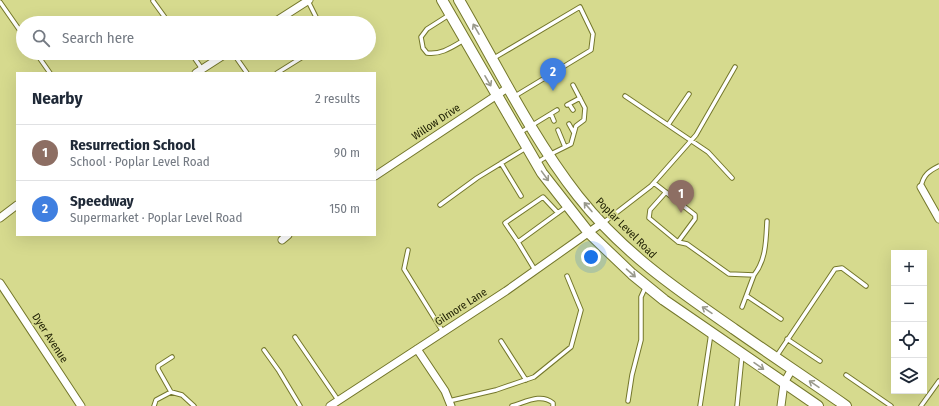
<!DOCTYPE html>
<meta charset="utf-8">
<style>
:root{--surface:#fff;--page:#f2f2f3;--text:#1f2937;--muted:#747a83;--line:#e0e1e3;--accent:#7c3aed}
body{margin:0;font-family:"Fira Sans Condensed",sans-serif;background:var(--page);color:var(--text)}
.controls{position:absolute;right:12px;bottom:12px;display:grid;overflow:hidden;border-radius:0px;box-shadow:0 4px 16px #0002}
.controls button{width:36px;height:36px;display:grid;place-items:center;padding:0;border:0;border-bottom:1px solid var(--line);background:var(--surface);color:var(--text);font:20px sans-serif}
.you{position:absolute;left:591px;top:257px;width:14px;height:14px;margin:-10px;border:3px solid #fff;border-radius:50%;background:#1a73e8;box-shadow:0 0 0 6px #1a73e833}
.badge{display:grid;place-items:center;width:26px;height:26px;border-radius:50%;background:var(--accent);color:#fff;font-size:13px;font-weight:700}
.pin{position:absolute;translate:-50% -33px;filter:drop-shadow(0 1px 2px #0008)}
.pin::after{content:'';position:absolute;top:21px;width:14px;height:12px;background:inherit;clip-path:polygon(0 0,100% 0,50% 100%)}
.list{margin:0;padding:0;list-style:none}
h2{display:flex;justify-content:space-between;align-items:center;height:52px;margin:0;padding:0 16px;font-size:17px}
h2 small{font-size:13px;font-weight:400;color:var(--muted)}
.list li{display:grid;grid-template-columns:26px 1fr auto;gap:12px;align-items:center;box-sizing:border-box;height:56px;padding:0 16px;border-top:1px solid var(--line)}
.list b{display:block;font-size:15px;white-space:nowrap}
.list p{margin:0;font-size:13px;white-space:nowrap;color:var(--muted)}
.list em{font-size:13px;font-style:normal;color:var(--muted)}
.icon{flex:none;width:22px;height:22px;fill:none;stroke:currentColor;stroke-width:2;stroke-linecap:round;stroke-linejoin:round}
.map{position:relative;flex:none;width:939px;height:406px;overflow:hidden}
.search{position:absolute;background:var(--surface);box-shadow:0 4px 16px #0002;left:16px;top:16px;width:360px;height:44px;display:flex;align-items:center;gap:10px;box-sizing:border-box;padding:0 14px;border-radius:22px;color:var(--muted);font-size:15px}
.panel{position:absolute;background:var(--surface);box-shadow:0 4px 16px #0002;left:16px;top:72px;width:360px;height:164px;border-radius:0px}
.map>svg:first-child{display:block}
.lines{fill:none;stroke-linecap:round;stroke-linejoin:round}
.service-casing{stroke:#74772b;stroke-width:5.5}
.minor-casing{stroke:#74772b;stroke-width:9}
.secondary-casing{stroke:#74772b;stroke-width:12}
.service{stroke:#fff;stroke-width:3.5}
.minor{stroke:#fff;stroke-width:7}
.secondary{stroke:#fff;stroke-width:10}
.oneway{stroke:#99998c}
.labels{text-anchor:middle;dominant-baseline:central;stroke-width:4;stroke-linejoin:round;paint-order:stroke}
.street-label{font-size:11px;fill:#1c1d00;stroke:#d6da8e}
</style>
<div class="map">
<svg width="939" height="406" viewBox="0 0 939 406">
<rect width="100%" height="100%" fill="#d6da8e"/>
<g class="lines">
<g class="service-casing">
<path id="service" d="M153,1L169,23
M308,1L319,23
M0,2L23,35
M449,15L427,29L421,37L423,48L427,53C441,55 452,47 464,40
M36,53L50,73
M191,53L202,69
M233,53L247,73
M494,58L580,7L593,34L591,50L515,96
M277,73L309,53
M625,96L708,152L732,178
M569,104L573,110
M567,105L580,98
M551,114L554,121
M569,124L574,133
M668,125L689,94
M558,130L565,147
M521,132L557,110
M538,162L549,155L571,144L576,126L584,120L585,108L573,85
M501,163L521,196
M654,183L695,215V219L678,242L687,244L729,274L754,275L742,307
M921,187C923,175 929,171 939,166
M666,192L650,210L649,218L678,242
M440,205L477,178L526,148
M603,223L651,186L696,135L735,67
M518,242L505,223L543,197L558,213
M408,250L404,269L443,332
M535,270L518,242L566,207
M754,275C766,260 766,241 767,221
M747,296L781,319
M295,337L338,400
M787,339L820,361
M501,341L526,380
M264,350L279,371L300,406
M776,357L835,269L842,268L866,286
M846,375L891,406
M171,392L158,369V366L172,357
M449,401L496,390L534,377L571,347L581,310L567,276
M628,401L632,375L641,340V297L646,286
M154,406L156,400L171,392L182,395L194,406
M512,406C526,402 541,393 553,403V406
M700,406L711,333
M737,406L742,355
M921,406L939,381"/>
</g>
<g class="minor-casing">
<path id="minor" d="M273,23L309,0
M196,73L227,53
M375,176L509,87
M921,187L939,219
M0,218L17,205
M282,240L288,235
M0,283L81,406
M417,349L445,391L451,406
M330,406L506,291L602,223
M781,406L784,383L792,369"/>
</g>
<g class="secondary-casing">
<path id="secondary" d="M442,0L542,173L589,233L632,274L664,300L818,406
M459,0C496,64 533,139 578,196C622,252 676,289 734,329C771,355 809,380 846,406"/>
</g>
<use href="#service" class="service"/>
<use href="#minor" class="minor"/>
<use href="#secondary" class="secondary"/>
</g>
<defs><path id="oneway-shaft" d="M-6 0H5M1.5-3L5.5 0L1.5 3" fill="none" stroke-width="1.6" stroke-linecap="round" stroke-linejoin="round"/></defs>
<g class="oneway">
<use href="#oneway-shaft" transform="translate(476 29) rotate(-120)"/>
<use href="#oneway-shaft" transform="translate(488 81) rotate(60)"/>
<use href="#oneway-shaft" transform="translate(545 176) rotate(54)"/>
<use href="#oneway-shaft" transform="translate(588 207) rotate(-131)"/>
<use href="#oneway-shaft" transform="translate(631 273) rotate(41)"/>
<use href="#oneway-shaft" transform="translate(707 310) rotate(-146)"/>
<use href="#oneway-shaft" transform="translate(759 366) rotate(35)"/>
<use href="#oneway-shaft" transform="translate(814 384) rotate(-146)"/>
</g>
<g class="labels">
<g class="street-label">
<text transform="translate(436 122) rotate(-34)">Willow Drive</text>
<text transform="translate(626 228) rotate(45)">Poplar Level Road</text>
<text transform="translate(461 307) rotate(-33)">Gilmore Lane</text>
<text transform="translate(50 338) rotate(57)">Dyer Avenue</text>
</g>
</g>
</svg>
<div class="controls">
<button>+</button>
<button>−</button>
<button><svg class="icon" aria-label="locate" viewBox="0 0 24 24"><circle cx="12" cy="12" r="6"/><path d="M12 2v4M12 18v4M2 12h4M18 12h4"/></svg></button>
<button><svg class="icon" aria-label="layers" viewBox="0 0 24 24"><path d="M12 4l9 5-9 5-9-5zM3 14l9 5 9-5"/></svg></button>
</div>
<div class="you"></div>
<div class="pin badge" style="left:681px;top:213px;background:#8d6e63">1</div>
<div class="pin badge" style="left:553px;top:91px;background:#3f7fe0">2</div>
<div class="search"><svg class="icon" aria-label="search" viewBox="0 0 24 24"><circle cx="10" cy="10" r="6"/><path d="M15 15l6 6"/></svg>Search here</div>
<section class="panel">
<h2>Nearby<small>2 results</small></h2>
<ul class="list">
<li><span class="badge" style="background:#8d6e63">1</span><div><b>Resurrection School</b><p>School · Poplar Level Road</p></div><em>90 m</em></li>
<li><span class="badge" style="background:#3f7fe0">2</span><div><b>Speedway</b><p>Supermarket · Poplar Level Road</p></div><em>150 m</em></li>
</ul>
</section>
</div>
